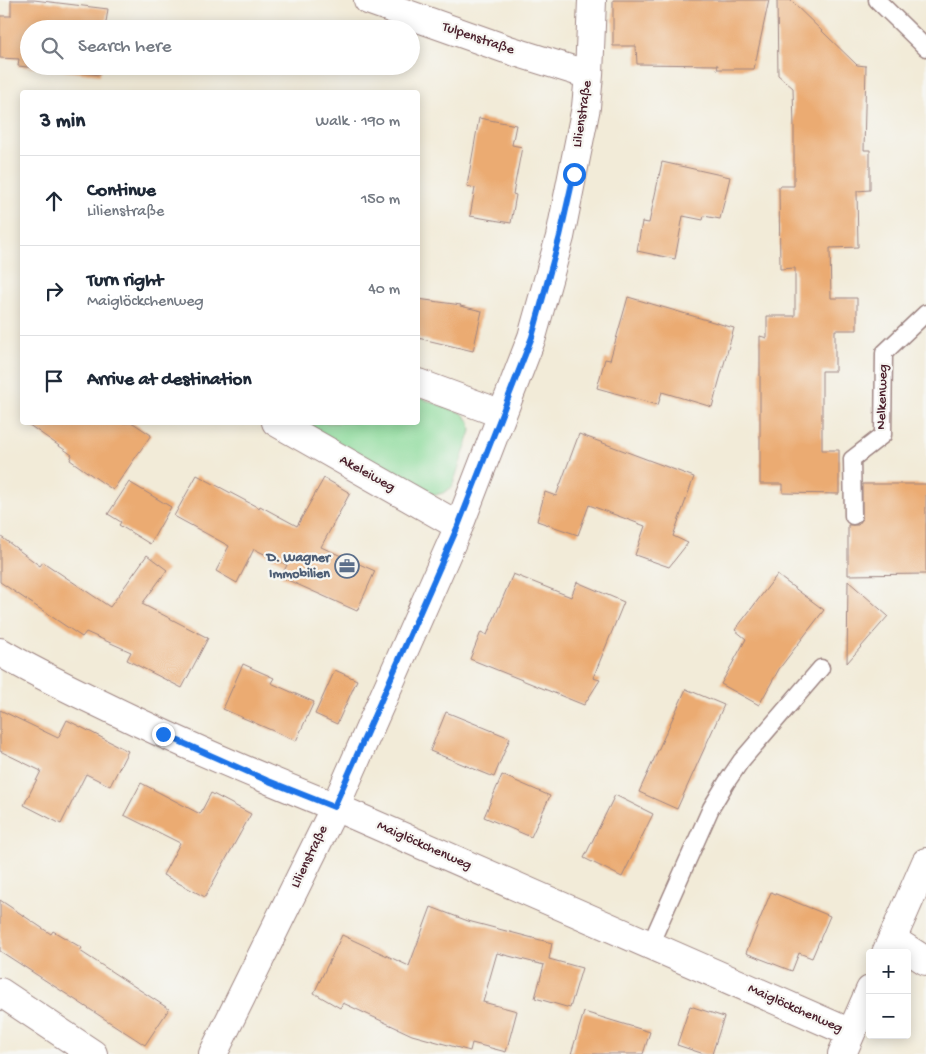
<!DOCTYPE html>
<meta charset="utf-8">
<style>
:root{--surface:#fff;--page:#f2f2f3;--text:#1f2937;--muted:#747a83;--line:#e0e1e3}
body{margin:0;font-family:"Gochi Hand",sans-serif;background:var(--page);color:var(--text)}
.controls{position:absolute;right:15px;bottom:15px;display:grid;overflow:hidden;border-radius:5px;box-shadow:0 2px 12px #0003}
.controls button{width:45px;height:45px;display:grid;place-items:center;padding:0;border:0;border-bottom:1px solid var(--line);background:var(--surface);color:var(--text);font:25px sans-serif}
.stop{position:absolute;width:15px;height:15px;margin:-11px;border:4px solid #1a73e8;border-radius:50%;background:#fff}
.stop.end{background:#1a73e8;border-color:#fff;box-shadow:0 1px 5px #0008}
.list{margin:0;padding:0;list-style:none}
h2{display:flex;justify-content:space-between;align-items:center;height:65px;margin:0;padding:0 20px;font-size:21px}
h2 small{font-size:16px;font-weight:400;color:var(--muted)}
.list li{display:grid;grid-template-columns:32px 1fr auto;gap:15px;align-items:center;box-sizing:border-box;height:90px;padding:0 20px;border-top:1px solid var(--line)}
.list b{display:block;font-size:19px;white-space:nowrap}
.list p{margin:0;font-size:16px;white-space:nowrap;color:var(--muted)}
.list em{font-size:16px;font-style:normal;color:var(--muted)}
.icon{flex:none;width:28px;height:28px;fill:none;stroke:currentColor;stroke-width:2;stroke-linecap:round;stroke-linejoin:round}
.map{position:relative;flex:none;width:926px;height:1054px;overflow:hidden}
.search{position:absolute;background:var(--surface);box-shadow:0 2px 12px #0003;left:20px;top:20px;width:400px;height:55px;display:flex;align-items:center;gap:12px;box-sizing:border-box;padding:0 18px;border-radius:28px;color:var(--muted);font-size:19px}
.panel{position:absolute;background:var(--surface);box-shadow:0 2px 12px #0003;left:20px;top:90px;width:400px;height:335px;border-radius:5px}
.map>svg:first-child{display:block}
.green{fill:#8ada9a;stroke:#6a7c62}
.building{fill:#ebab72}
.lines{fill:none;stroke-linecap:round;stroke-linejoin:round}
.service-casing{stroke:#9e8582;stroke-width:19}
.minor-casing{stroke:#9e8582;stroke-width:30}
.service{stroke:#fff;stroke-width:16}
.minor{stroke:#fff;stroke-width:28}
.route{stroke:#1a73e8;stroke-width:6}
.labels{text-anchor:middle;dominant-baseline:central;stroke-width:4.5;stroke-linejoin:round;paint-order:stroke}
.street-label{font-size:14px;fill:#4a1f2b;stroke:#f6f6f2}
.service-label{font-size:14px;font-weight:bold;fill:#4e5e75;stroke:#f6f6f2;text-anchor:end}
</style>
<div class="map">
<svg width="926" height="1054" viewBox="0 0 926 1054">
<rect width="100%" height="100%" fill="#f6f6f2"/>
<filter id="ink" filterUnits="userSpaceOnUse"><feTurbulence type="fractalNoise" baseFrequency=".02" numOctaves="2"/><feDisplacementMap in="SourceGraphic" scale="10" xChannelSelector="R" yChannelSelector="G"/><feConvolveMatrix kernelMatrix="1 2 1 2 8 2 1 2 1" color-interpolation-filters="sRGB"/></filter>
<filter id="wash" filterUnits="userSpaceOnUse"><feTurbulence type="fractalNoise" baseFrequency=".0096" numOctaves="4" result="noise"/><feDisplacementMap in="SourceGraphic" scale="20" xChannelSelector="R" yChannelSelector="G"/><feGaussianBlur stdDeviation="1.12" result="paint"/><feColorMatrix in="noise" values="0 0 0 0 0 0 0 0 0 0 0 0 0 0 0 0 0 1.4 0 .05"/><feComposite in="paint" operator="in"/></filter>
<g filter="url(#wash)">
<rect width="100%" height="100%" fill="#f2ebd8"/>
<path class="green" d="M418,397L462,413L470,422L471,431L452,487L443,493L435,495L362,458L300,423L418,422Z"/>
<g id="blocks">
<path class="building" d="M11,0H34L108,9L105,29H29V66H101L100,75L18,66L19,59L0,58V16H11Z
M613,0H769L754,69H717L718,65L637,64L636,46H613Z
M777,0H790L857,65L866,66L864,150H870V190L857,191L858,247L830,248L831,298H857V330H835V371H822V450H839V494L783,493V484H760V336L767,338V316H795V268L780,269L779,186H794V128L793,88L778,75Z
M479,118L516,125L512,145L522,147L513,194L516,195L511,223L470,216L475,188L467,186Z
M662,162L730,177L720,219L704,216L703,220L683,216L675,259L637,251L642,222L649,223Z
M628,297L734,328L712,407L662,392L658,405L597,388L605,359L610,360Z
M418,299L461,305L460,306L482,311L473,351L418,338Z
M25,422L133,423L151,435L113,490L70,460L72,455Z
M579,434L694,477L673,536L688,543L669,567L635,555L645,526L589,505L578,535L537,521L545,492L556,496Z
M197,475L259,508L260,506L297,526L324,478L350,493L321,547L375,571L357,611L281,577L287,565L254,549L237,583L216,571L229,546L174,516Z
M129,482L171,507L150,544L119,525L121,522L108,514Z
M862,484H926V574L848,575V525H858L862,520Z
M0,536L40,566L43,562L110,607L147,555L167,570L142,604L208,638L182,688L127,660L131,652L86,632L82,637L0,582Z
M513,574L571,597L577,582L624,602L593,678L600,680L584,705L470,659L481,632L487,635Z
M777,575L824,610L779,669L759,705L721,684L746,639L735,630Z
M848,581L888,616L847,663Z
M243,664L274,678L271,683L314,702L296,741L223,709Z
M335,670L357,680L337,724L315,714Z
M686,689L724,705L677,809L639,792Z
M0,710L58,738L67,720L128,751L110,786L86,774L61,824L24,805L41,771L0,751Z
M446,712L510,738L494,777L430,751Z
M502,775L550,796L531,837L484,817Z
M141,783L200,814L211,793L251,814L205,897L163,875L180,843L124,815Z
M615,795L653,814L622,877L584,858Z
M771,892L830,916L812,958L799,953L792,971L746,953Z
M0,900L51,934L53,931L82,948L80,951L169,1009L145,1045L0,951Z
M431,907L468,921L552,943L549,959L582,968L570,1008L535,998L544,965L497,953L483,1002L517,1011L506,1052L472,1043L470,1051L412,1035L343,1003L340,1008L314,993L342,935L409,966Z
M690,1006L724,1017L712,1054H704L677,1045Z
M584,1012L650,1032L643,1054H571Z"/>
</g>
</g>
<g filter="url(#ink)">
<use href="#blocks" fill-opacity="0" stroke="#9e8582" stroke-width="1"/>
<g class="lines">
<g class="service-casing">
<path id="service" d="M877,0L926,48
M853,516L852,459L883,435L884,353L926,313
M650,945L711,808L726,783L741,761L821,668"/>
</g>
<g class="minor-casing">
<path id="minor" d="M368,0L506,49L589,75
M418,383L502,414
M276,422L459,526
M0,652C37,674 76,692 115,711C187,746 260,777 335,807L851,1033
M892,939L926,961
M886,953L926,862
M0,992L93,1054
M213,1054L335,807L459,526L532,337L560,237L586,107L589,75L592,0
M842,1054L870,990"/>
</g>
<use href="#service" class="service"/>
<use href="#minor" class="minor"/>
</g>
</g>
<g class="lines" filter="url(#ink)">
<path class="route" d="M163,734L266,780L334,807L458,526L532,337L560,236L574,174"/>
</g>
<defs>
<g id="office-ring" transform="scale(1.25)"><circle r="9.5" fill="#f6f6f2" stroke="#5c6f8a" stroke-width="1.5"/><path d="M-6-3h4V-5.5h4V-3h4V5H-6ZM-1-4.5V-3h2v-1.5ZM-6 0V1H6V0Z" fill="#5c6f8a"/></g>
</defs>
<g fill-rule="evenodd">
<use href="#office-ring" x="347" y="566"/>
</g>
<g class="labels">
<g class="street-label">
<text transform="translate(478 39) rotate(19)">Tulpenstraße</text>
<text transform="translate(583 114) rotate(-81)">Lilienstraße</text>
<text transform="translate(883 397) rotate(-88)">Nelkenweg</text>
<text transform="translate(367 474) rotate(29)">Akeleiweg</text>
<text transform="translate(424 846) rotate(24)">Maiglöckchenweg</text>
<text transform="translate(310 857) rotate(-64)">Lilienstraße</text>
<text transform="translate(795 1009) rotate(24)">Maiglöckchenweg</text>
</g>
<g class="service-label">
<text x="330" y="558">D. Wagner<tspan x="330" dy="16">Immobilien</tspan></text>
</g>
</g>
</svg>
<div class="controls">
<button>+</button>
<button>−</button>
</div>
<div class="stop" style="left:574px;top:174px"></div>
<div class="stop end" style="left:163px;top:734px"></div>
<div class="search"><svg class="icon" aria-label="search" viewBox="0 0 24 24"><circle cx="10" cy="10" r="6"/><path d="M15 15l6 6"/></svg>Search here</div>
<section class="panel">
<h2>3 min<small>Walk · 190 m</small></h2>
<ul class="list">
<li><svg class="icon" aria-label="ahead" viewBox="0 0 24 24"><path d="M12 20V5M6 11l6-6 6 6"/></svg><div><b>Continue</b><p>Lilienstraße</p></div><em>150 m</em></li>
<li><svg class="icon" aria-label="right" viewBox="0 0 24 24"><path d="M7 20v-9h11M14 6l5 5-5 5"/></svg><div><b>Turn right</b><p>Maiglöckchenweg</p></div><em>40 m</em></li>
<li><svg class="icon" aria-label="arrive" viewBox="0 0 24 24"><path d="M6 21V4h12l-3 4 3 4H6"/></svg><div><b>Arrive at destination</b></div></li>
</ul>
</section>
</div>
